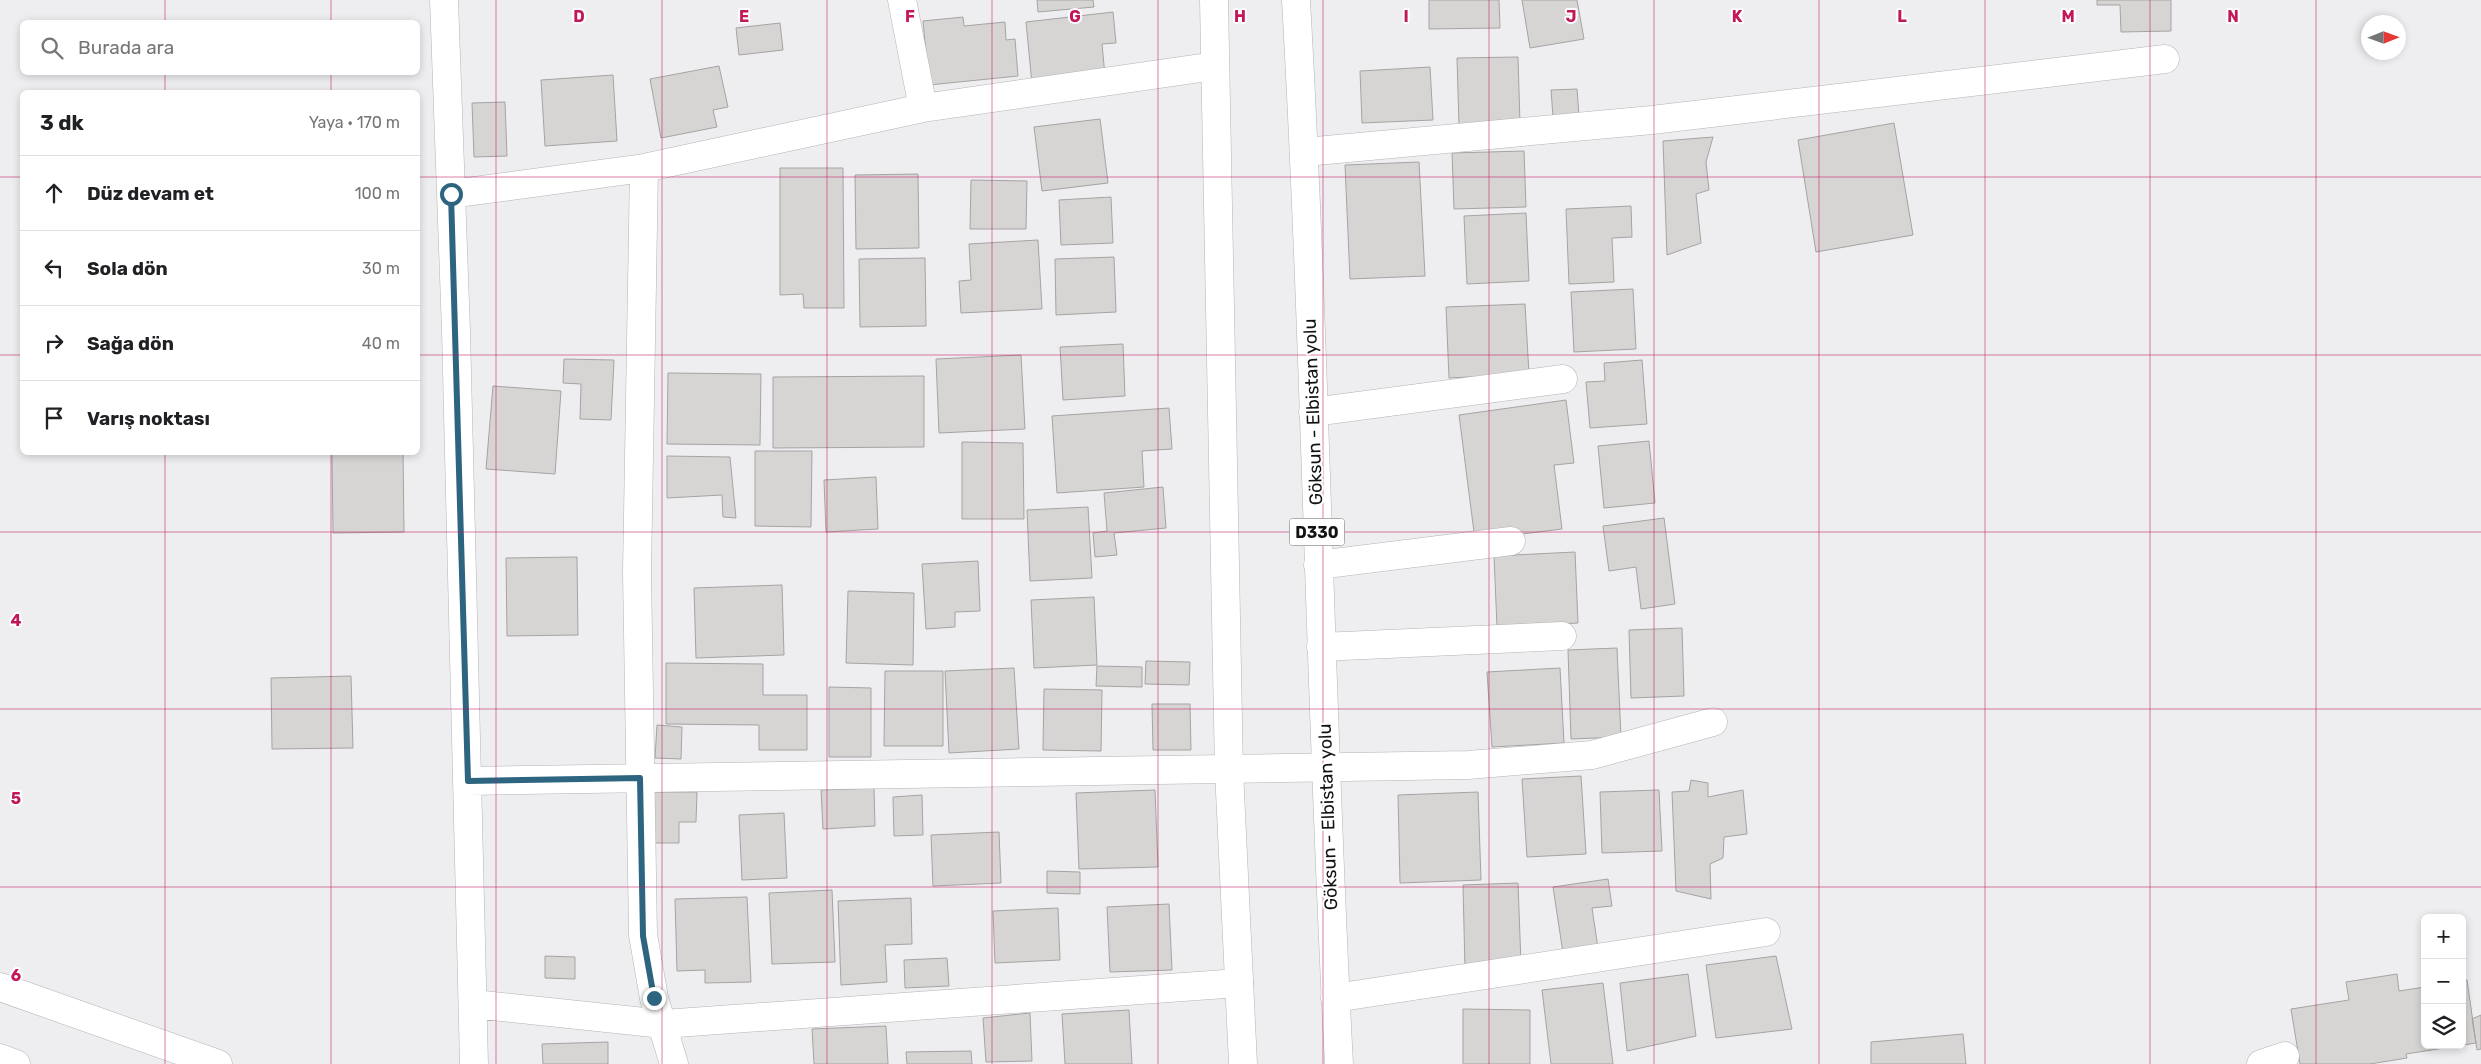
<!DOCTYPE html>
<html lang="tr">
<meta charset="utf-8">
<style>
:root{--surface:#fff;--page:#f6f6f6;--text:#202124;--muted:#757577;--line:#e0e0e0}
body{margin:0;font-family:Rubik,sans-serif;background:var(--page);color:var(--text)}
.controls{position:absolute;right:15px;bottom:15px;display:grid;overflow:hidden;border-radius:8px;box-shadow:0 2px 8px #0003}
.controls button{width:45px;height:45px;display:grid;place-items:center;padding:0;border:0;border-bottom:1px solid var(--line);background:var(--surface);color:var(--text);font:25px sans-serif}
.compass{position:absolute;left:2361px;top:15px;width:45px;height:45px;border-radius:50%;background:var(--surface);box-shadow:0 2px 8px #0003;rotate:89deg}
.stop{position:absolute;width:15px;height:15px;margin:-11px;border:4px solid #2d647f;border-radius:50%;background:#fff}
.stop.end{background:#2d647f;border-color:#fff;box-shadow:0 1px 5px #0008}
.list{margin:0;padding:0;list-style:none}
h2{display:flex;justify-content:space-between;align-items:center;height:65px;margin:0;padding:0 20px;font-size:21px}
h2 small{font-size:16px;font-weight:400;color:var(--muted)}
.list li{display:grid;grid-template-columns:32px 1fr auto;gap:15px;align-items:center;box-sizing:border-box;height:75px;padding:0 20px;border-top:1px solid var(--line)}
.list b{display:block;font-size:19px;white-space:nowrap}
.list em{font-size:16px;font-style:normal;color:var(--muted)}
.icon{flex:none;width:28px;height:28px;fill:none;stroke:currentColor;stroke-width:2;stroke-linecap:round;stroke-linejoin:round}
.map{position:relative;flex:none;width:2481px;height:1064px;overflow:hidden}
.search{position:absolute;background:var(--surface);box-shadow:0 2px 8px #0003;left:20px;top:20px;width:400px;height:55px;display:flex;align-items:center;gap:12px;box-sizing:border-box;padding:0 18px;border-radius:8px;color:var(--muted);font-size:19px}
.panel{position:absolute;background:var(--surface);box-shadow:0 2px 8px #0003;left:20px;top:90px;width:400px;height:365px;border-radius:8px}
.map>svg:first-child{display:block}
.building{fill:#d7d4d4;stroke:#a7a3a3}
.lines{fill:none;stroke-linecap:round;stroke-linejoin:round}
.minor-casing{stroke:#b4b4b7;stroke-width:29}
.highway-casing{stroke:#b4b4b7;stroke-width:29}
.minor{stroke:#fff;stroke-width:28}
.highway{stroke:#fff;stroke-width:28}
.route{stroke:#2d647f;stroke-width:6}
.grid{fill:none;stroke:#c2185b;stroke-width:1;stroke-opacity:0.55}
.labels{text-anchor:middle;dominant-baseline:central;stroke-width:4;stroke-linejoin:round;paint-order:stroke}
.shield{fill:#fff;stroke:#59595a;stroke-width:1}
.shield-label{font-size:16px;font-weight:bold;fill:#121213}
.street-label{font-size:18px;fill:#121213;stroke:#fff}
.grid-label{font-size:16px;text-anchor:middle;font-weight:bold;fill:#c2185b;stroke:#fff;stroke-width:4;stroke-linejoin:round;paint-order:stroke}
</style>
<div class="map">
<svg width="2481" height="1064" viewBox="0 0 2481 1064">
<rect width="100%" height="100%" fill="#eeeef1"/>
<path class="building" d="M1037,0H1093L1094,7L1038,12Z
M1429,0H1499L1500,28L1429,29Z
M1522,0H1577L1584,39L1530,48Z
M2097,0H2171V31L2121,32L2120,5H2097Z
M1113,12L1116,43L1102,44L1105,76L1032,84L1026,22Z
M963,17L964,26L1005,22L1006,40L1015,39L1018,76L929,85L923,21Z
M780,23L783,50L739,55L736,28Z
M1518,57L1520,124L1459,125L1457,58Z
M719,66L728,107L713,110L717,127L661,138L650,79Z
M1430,67L1433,120L1362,123L1360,71Z
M613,75L617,141L545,146L541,80Z
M1577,89L1579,115L1553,117L1551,90Z
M505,102L507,156L474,157L472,103Z
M1100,119L1108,183L1042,191L1034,127Z
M1894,123L1913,235L1816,252L1798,140Z
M1713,137L1706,162L1709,190L1696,194L1701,243L1667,255L1663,141Z
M1524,151L1526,207L1454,209L1452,153Z
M1419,162L1425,276L1350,279L1345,165Z
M780,168H843L844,308H804L803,294L780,295Z
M918,174L919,248L856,249L855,175Z
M971,180L1027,181L1026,229H970Z
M1111,197L1113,243L1061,245L1059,200Z
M1631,206L1632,237L1612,238L1614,282L1569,284L1566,209Z
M1526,213L1529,281L1467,284L1464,216Z
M1038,240L1042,309L961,313L959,281L971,280L969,244Z
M1114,257L1116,312L1056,315L1055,259Z
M925,258L926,326L860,327L859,259Z
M1633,289L1636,349L1574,352L1571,292Z
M1525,304L1529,374L1449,378L1446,307Z
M1123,344L1125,396L1063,400L1060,347Z
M1021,355L1025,429L939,433L936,359Z
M564,359L614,360L611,420L580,419L581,384L563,383Z
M1642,360L1647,424L1590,428L1586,382L1605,381L1604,363Z
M668,373L761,374L760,445L667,444Z
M924,376V447L773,448V377Z
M493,386L561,391L555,474L486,469Z
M1566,400L1574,463L1554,465L1562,529L1475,540L1459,415Z
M1169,408L1172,449L1142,451L1144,487L1057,493L1052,416Z
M1649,441L1655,503L1604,508L1598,446Z
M962,442L1023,443L1024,519H962Z
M755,451H812L811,527L755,526Z
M332,452H403L404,532L333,533Z
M667,456L730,457L736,518L723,517L722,495L667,498Z
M876,477L878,529L826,532L824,480Z
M1163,487L1166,528L1114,533L1117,555L1095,557L1093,533L1107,531L1104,493Z
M1088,507L1092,578L1030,581L1027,510Z
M1664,518L1675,604L1641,609L1636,567L1609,571L1603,526Z
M1575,552L1578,623L1497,627L1494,556Z
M577,557L578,635L507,636L506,558Z
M978,561L980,611L955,612V627L926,629L922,564Z
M782,585L784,655L696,658L694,588Z
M848,591L914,593L913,665L846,663Z
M1094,597L1097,665L1034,668L1031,600Z
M1682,628L1684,696L1631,698L1629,630Z
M1617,648L1621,737L1571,739L1568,650Z
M1146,661L1190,662L1189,685L1145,684Z
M666,663L763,664V695H807V750H759V725L666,724Z
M1097,666L1142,667V687L1096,686Z
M1014,668L1019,749L949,753L945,671Z
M1560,668L1564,743L1492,747L1487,672Z
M885,671H943V746H884Z
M351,676L353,748L272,749L271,678Z
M829,687L871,688V757H829Z
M1044,689L1102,690L1101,751L1043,750Z
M1152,704H1190L1191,750H1153Z
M657,725L682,727L681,759L655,758Z
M1581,776L1586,854L1527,857L1522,779Z
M1691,780L1708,783V797L1743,790L1747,834L1724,837L1723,858L1710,864L1711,899L1676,891L1672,792L1689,791Z
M874,788L875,826L823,829L821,790Z
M1155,790L1158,867L1079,869L1076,793Z
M1659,790L1662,851L1602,853L1600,792Z
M650,792H697L696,822H679V843H650Z
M1478,792L1481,880L1400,883L1398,795Z
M922,795L923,835L894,836L893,797Z
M784,813L787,878L742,880L739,815Z
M999,832L1001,883L933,886L931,835Z
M1047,871L1080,872V894L1047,893Z
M1608,879L1612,906L1592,908L1598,948L1563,953L1553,887Z
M1518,883L1521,964L1465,970L1463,885Z
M832,890L835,962L772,964L769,893Z
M747,897L751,982L705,983V970L677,971L675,899Z
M911,898L912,944L885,945L887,982L841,985L838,901Z
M1169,904L1172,970L1110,972L1107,907Z
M1058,908L1060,960L995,963L993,911Z
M545,956L575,957V979L545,978Z
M1776,956L1792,1029L1716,1038L1706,965Z
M947,958L949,986L905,988L904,960Z
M1688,974L1696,1036L1627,1051L1620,983Z
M2397,974L2399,991L2425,987V1045H2462V981L2467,980L2476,1043L2406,1054L2407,1058L2370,1064H2300L2291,1009L2349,1000L2346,982Z
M1603,983L1613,1064H1551L1542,990Z
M1463,1009L1530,1010V1064H1463Z
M1129,1010L1132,1064H1065L1062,1014Z
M1030,1013L1032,1061L986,1062L983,1018Z
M2481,1015V1049L2477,1050L2472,1019Z
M886,1026L888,1064H814L812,1029Z
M1963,1034L1966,1064H1871V1042Z
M608,1042V1064H543L542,1044Z
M971,1051L972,1064H907L906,1052Z"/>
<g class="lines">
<g class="minor-casing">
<path id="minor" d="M444,0L456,331L474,1064
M902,0L923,108
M1305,152L1652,120L2165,59
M644,168L637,572L643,935L654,998L674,1064
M451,194L644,168L923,108L1215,66
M1313,412L1563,379
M1318,565L1511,541
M1321,647L1562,636
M468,781L1468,765L1592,755L1713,722
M0,987L218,1064
M1335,998L1766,932
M474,1004L663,1024L1239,983
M0,1058L16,1064
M2261,1064L2285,1056"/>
</g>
<g class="highway-casing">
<path id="highway" d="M1214,0L1229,771L1243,1064
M1296,0C1316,354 1320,710 1339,1064"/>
</g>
<use href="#minor" class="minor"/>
<use href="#highway" class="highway"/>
</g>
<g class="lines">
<path class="route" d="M451,194L468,781L640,778L643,936L654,998"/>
</g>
<path class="grid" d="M165,0V22M331,0V22M496,0V1064M662,0V1064M827,0V1064M992,0V1064M1158,0V1064M1323,0V1064M1489,0V1064M1654,0V1064M1819,0V1064M1985,0V1064M2150,0V1064M2316,0V1064M165,72V92M331,72V92M0,177H22M418,177H2481M0,355H22M418,355H2481M165,452V1064M331,452V1064M0,532H2481M0,709H2481M0,887H2481"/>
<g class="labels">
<rect class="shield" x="1289.5" y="518.5" width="55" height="27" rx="4"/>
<g class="shield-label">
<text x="1317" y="532">D330</text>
</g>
<g class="street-label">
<text transform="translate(1313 412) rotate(-92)">Göksun - Elbistan yolu</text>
<text transform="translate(1328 817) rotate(-92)">Göksun - Elbistan yolu</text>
</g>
</g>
<g class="grid-label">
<text x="579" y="22">D</text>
<text x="744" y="22">E</text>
<text x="910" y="22">F</text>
<text x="1075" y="22">G</text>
<text x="1240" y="22">H</text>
<text x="1406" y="22">I</text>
<text x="1571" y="22">J</text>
<text x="1737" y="22">K</text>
<text x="1902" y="22">L</text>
<text x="2068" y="22">M</text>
<text x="2233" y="22">N</text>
<text x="16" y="626">4</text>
<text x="16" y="804">5</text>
<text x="16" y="981">6</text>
</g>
</svg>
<div class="controls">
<button>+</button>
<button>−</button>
<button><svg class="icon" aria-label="layers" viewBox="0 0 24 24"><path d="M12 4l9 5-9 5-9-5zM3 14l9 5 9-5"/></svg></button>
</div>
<svg class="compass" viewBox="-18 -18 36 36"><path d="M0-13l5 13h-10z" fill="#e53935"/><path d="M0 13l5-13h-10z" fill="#757577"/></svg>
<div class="stop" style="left:451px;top:194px"></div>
<div class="stop end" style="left:654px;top:998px"></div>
<div class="search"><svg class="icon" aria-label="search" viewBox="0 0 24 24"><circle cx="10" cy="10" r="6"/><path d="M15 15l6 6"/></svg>Burada ara</div>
<section class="panel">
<h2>3 dk<small>Yaya · 170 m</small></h2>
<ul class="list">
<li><svg class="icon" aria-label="ahead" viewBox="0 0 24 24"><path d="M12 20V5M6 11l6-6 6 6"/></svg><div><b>Düz devam et</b></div><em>100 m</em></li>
<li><svg class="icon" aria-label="left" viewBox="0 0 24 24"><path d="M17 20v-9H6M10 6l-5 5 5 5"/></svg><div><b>Sola dön</b></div><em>30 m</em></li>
<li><svg class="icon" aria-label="right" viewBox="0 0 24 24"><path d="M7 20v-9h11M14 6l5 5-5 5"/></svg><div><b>Sağa dön</b></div><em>40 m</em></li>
<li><svg class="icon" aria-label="arrive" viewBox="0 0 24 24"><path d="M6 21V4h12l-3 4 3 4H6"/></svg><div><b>Varış noktası</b></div></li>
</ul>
</section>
</div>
